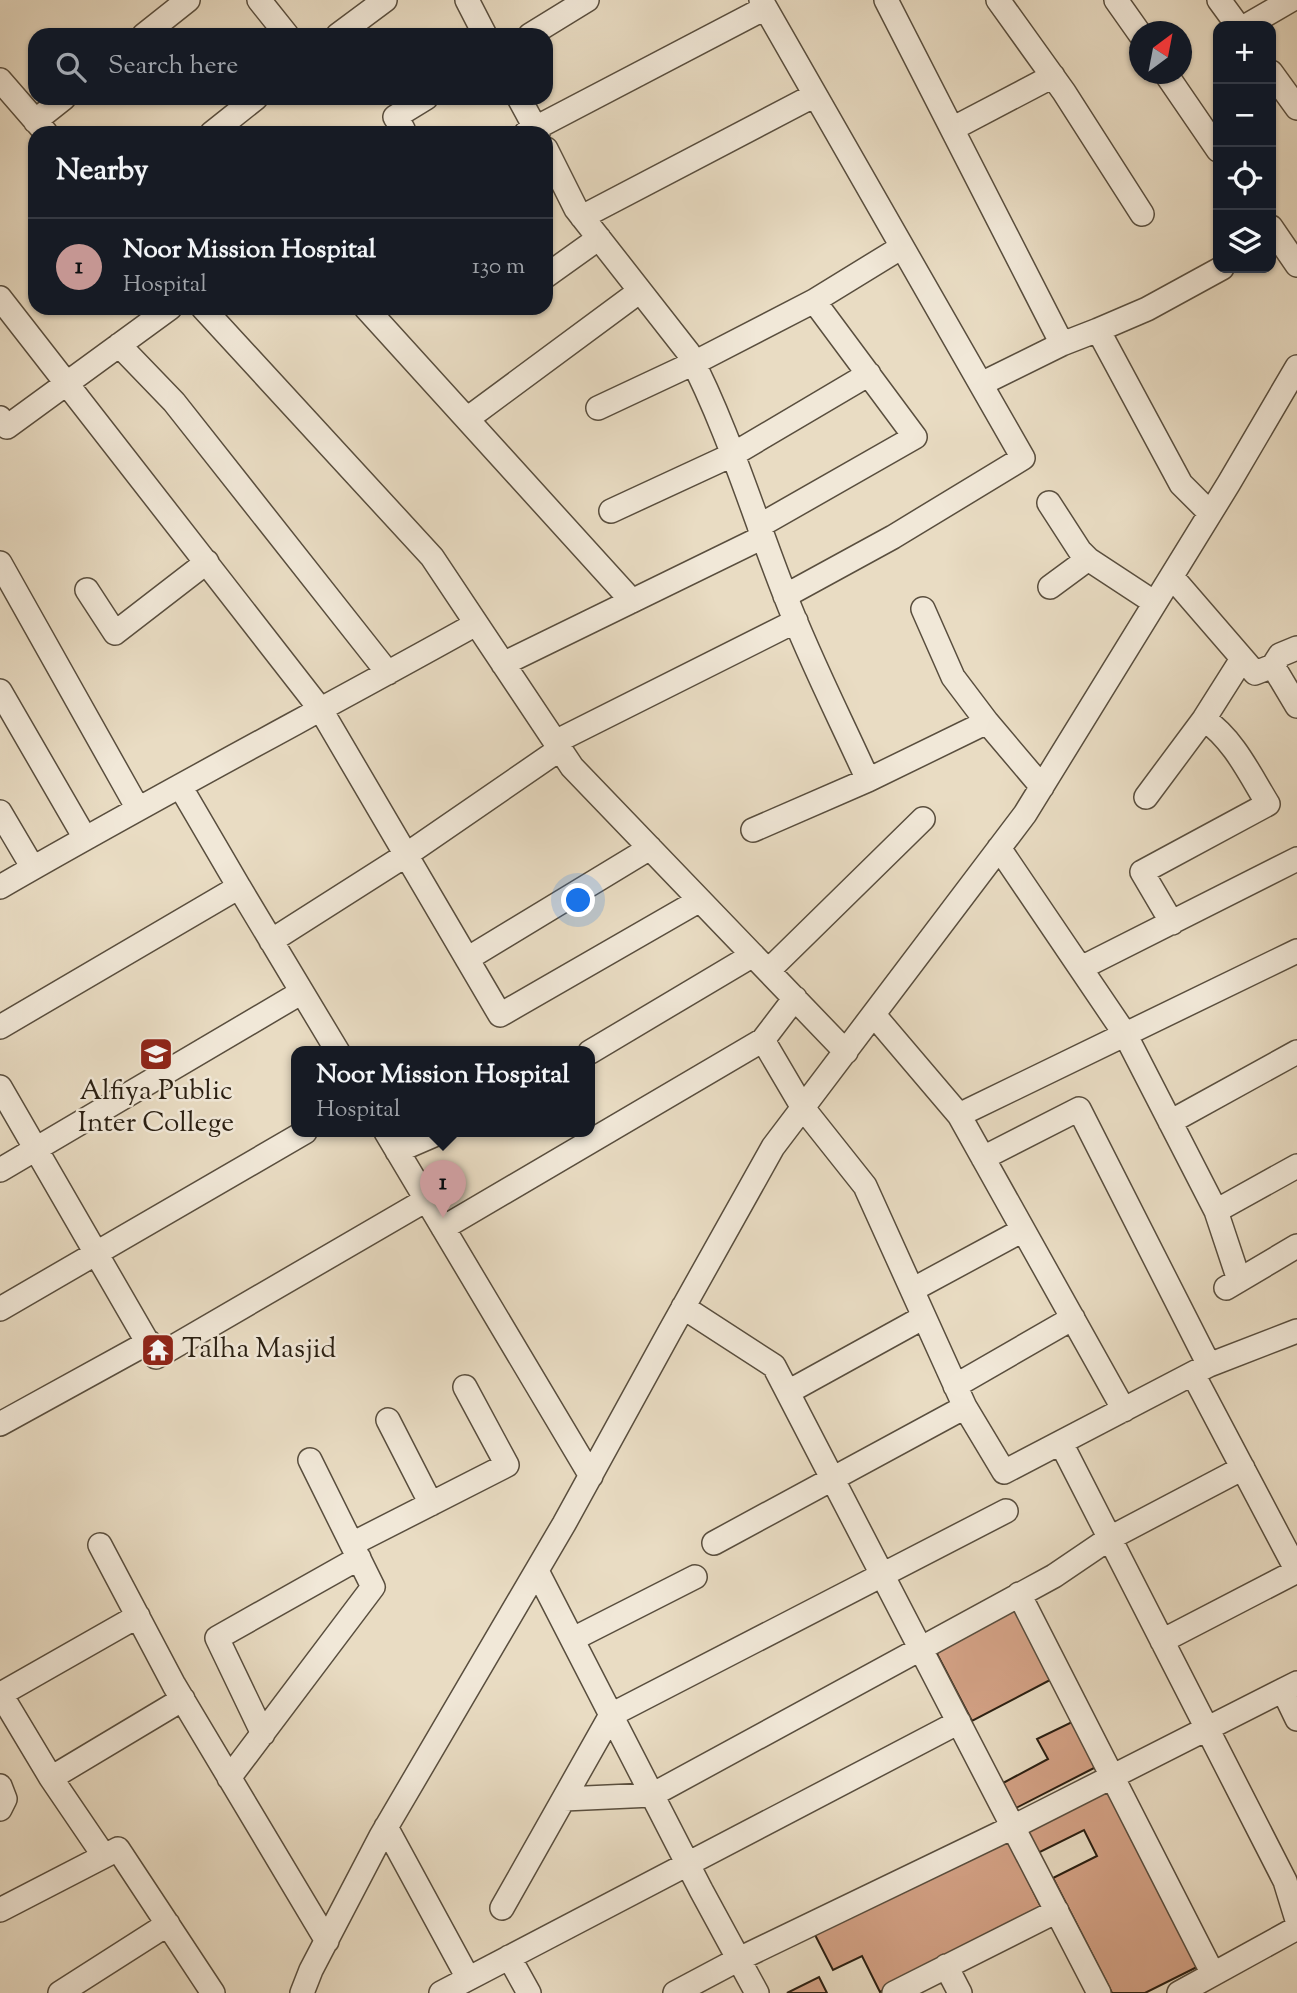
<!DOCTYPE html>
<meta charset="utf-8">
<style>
:root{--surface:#171b24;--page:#242831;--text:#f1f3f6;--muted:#9ea1a6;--line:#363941;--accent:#c59692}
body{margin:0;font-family:"Sorts Mill Goudy",serif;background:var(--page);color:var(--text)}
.controls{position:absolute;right:21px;top:21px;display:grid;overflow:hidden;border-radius:14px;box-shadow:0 2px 5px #0004}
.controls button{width:63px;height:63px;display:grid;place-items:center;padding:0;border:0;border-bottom:2px solid var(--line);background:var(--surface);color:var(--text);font:35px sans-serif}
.compass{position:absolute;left:1129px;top:21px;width:63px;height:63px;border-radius:50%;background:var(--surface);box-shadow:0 2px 5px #0004;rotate:32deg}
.you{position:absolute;left:579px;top:901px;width:24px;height:24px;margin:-18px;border:5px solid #fff;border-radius:50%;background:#1a73e8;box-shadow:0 0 0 10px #1a73e833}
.badge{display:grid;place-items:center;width:46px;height:46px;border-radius:50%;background:var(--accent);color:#111;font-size:23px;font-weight:700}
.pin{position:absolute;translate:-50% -58px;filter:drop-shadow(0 2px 4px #0008)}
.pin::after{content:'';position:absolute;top:37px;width:24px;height:21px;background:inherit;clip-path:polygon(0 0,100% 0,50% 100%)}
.popup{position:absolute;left:291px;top:1046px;width:304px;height:91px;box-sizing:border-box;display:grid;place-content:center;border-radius:14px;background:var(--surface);filter:drop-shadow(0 2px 5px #0005);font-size:23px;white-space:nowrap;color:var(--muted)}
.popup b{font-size:26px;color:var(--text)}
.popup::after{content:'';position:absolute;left:50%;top:100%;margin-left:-14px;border:14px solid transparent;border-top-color:var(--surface)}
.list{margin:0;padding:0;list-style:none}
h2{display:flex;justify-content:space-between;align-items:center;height:91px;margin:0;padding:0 28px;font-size:30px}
h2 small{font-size:23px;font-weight:400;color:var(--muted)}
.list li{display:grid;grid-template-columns:46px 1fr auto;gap:21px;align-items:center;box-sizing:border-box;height:98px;padding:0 28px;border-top:2px solid var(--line)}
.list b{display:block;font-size:26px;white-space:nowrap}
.list p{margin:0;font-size:23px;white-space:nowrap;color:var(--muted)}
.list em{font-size:23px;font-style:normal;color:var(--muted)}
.icon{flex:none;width:38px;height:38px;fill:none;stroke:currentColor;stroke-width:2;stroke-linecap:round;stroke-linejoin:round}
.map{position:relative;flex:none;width:1297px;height:1993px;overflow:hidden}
.search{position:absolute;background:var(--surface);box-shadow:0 2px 5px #0004;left:28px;top:28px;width:525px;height:77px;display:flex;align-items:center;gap:18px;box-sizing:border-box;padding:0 24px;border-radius:21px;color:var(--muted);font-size:26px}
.panel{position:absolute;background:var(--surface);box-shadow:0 2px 5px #0004;left:28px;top:126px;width:525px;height:189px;border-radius:21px}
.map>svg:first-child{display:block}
.building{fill:#d4a286;stroke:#291e11;stroke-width:2}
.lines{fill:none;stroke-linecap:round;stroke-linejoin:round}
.minor-casing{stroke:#594e3e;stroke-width:26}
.minor{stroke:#f1e8d8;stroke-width:23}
.labels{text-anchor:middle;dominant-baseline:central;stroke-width:5;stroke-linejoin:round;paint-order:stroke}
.poi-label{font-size:28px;fill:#291e11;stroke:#f1e8d8}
</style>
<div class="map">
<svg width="1297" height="1993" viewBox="0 0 1297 1993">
<rect width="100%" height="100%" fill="#e9dcc3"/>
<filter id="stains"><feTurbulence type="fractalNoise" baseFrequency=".00286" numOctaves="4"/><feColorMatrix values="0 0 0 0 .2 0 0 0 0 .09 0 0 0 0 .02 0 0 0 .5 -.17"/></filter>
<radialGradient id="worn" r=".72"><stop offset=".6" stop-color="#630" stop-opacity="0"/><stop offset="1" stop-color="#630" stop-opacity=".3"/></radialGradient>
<path class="building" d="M1014,1607L1052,1679L972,1721L934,1648Z
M1072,1722L1096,1767L1016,1808L1003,1783L1048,1759L1037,1739Z
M1107,1786L1199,1966L1145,1993H1112L1053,1878L1097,1856L1084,1830L1036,1854L1023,1829Z
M1007,1838L1043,1911L880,1992L862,1956L833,1970L814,1933Z
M819,1977L827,1993H787Z"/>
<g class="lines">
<g class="minor-casing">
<path id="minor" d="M259,0L287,35
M467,0L485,35
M761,0L1023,458L893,537L785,596
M886,0L1062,344L1098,330L1181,484L1210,513
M998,0L1064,92L1142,214
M1116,0L1140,34
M1219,0L1238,26
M1246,26L1291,0
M144,35L188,0
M338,35L385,0
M530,35L587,0
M1271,72L1297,108
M1166,74L1218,150
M0,80L46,133
M519,98L538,133
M35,121L64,98
M952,129L1053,76
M212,133L256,98
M398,133L403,129L395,117L426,98
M526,133L765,8
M546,149L576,209L688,352C728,429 753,514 785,595C809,658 840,718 868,780
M582,217L815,95
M1271,227L1297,265
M546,276L599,238
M0,298L321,710L500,1015L700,900
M203,308L432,557L572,767L846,1052
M366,308L632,601
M1098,330L1147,309L1222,268
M119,345L174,402L388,673
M981,384L1062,344
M598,408L694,363L814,301L902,247
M0,418L7,427L170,308
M467,419L640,291
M1049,503L1080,551L1088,559L1155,603
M611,511L732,455L869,374
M759,526L915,437L814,301
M0,563L137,807
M1172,577L1255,673L1273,666L1297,706
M1050,587L1088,559
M87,590L115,633L207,562
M923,609L953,677L987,722
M503,664L763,537
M1273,666L1280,655L1297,648
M0,691L85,838
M555,742L796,621
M180,786L239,887
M1146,797L1204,719L1242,659
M0,812L33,868
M753,830L868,780L987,722L1042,787
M999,848L1125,1034L1216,1211L1239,1280
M0,887C157,796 318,712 476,624
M1172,923L1142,872L1268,804C1249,773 1234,740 1204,719
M271,941L406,855L560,749
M467,959L650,848
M1081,968L1297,859
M768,971L923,819
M874,1015L959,1115L1124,1410
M0,1027L239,887L338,1052
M763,1040L795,998
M590,1052L753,955
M0,1087L156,1357L426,1200
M959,1115L1297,951
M1170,1122L1297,1052
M386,1132L591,1476
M397,1151L441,1132
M983,1158L1079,1109L1209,1365
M0,1170L302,992
M1216,1211L1297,1166
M443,1228L763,1040L803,1108L865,1186L965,1407L1004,1472L1209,1365L1297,1331
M1226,1288L1297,1246
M912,1290L1023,1230
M683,1307L774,1366L1099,1993
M0,1309L305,1132
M1193,1374L1297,1571
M955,1386L1073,1318
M788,1392L924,1317
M388,1420L431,1504
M0,1424L149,1342
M1061,1443L1285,1881L1297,1920
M714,1543L965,1407
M352,1544L507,1465L465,1387
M100,1545L174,1685L327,1941
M537,1571L701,1890L757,1993
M1019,1594L1213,1974
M573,1639L695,1577
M1162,1641L1297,1571
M1283,1690L1297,1719
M0,1693L51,1778L183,1699
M1,1694L138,1616
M263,1734L217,1638L359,1558
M51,1778L104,1856
M229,1778L373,1587L310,1460
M0,1786L5,1799L0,1809
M564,1799L652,1795L1054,1576L1110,1538L1243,1468
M386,1827L468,1978
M502,1908L611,1715L1006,1511
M0,1910L118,1849L213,1993
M509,1957L529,1993
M946,1966L960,1993
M60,1993L168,1924
M302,1993L311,1970L381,1836L564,1524L670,1331L773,1147L1025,814L1229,483L1297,367
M441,1993L959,1722
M675,1993L739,1959L1013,1827L1297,1683
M894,1993L1057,1911
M1179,1993L1297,1928"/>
</g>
<use href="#minor" class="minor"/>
</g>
<defs>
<g id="school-square" transform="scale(1.75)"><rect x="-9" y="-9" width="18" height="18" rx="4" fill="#8f2418" stroke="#f1e8d8"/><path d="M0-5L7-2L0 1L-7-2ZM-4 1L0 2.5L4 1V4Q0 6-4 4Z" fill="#fff"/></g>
<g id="temple-square" transform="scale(1.75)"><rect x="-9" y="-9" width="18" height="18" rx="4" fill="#8f2418" stroke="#f1e8d8"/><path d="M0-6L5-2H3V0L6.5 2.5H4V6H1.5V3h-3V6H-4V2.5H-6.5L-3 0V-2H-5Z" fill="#fff"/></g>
</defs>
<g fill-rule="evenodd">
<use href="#school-square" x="156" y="1054"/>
<use href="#temple-square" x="158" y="1350"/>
</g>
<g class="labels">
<g class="poi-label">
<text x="156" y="1092">Alfiya Public<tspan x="156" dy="32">Inter College</tspan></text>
<text x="182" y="1350" text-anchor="start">Talha Masjid</text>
</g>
</g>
<rect width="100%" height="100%" filter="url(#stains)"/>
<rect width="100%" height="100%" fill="url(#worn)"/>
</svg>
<div class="controls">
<button>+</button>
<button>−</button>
<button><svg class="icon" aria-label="locate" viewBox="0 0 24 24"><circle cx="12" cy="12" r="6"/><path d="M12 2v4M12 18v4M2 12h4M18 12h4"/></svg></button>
<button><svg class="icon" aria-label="layers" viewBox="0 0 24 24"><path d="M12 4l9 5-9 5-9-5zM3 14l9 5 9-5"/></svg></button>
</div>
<svg class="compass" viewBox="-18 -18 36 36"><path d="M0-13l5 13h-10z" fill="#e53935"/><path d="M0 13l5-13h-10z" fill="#9ea1a6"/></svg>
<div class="you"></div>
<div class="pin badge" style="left:443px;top:1218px">1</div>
<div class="popup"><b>Noor Mission Hospital</b>Hospital</div>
<div class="search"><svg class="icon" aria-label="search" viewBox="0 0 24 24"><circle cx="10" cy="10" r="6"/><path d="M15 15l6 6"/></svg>Search here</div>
<section class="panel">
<h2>Nearby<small></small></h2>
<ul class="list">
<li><span class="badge">1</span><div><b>Noor Mission Hospital</b><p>Hospital</p></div><em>130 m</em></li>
</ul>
</section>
</div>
